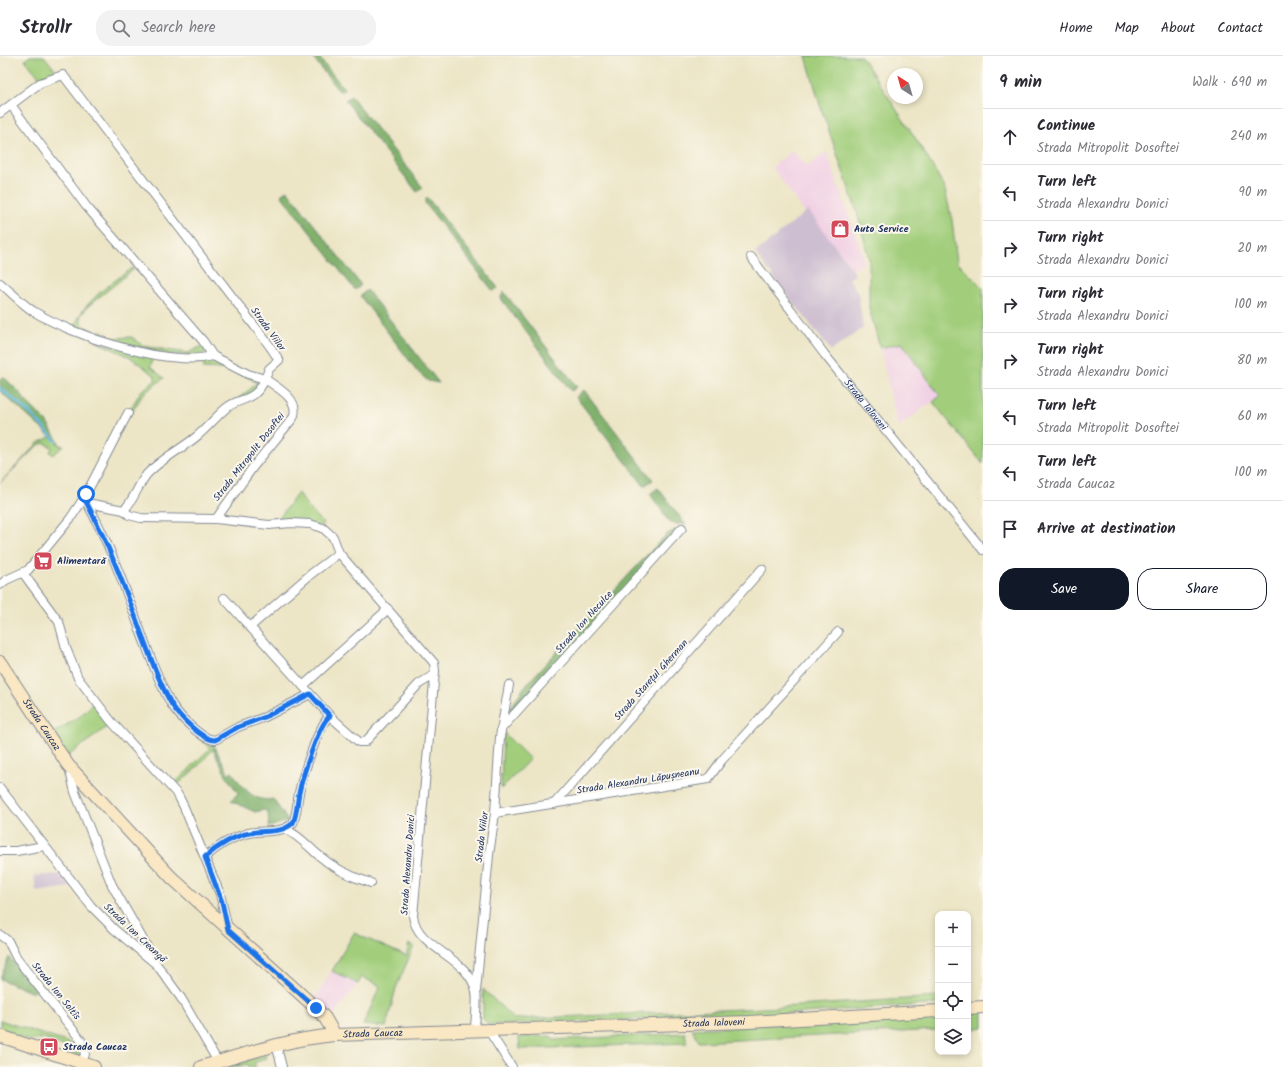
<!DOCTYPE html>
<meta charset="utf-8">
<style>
:root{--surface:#fff;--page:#f2f2f3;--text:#2b2b33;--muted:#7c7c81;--line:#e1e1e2;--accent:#111827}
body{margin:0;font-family:Kalam,sans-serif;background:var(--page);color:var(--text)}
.controls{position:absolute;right:12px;bottom:12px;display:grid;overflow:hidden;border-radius:8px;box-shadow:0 2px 6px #0003}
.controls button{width:36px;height:36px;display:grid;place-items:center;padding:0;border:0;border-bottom:1px solid var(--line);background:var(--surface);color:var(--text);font:20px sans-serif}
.compass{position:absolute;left:887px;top:12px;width:36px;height:36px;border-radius:50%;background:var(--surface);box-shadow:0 2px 6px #0003;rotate:323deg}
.stop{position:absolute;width:12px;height:12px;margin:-9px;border:3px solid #1a73e8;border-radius:50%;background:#fff}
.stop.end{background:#1a73e8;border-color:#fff;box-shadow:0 1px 4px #0008}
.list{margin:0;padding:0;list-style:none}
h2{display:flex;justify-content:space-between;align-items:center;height:52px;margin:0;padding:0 16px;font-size:17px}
h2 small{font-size:13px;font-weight:400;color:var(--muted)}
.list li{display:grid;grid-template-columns:26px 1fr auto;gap:12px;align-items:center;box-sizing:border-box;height:56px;padding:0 16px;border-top:1px solid var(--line)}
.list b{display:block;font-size:15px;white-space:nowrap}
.list p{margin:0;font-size:13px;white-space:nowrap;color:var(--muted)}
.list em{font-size:13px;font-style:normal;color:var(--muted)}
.actions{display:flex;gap:8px;padding:12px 16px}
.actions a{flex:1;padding:9px 0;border:1px solid var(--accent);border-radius:16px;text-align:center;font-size:14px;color:var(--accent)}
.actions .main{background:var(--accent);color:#fff}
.icon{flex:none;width:22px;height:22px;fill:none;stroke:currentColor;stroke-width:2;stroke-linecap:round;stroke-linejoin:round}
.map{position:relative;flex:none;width:983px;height:1011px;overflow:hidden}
header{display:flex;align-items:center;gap:24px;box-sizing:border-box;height:56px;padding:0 20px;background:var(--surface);border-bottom:1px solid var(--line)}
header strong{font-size:19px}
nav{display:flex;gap:22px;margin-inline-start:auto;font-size:14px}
.search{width:280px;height:36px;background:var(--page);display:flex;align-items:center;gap:10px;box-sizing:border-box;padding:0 14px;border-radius:16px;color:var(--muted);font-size:15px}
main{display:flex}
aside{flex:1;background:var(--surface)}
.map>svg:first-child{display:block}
.built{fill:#f1d0e4}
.industrial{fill:#cebed1}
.green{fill:#a2ce7c;stroke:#5e7e6d}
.forest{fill:#81b16c;stroke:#4e7065}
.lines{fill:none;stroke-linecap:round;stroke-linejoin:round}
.stream{stroke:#69bce5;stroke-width:2.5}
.street-casing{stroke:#848a92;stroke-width:10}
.secondary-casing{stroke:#848a92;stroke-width:14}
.street{stroke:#fff;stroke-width:8}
.secondary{stroke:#fae7c3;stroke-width:12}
.route{stroke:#1a73e8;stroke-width:5}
.labels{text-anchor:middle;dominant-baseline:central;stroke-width:4;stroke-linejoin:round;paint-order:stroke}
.poi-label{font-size:10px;font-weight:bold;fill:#1b2f5e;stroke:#fbf7ec;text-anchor:start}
.street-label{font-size:10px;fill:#1b2f5e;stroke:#fbf7ec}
</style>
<header>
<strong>Strollr</strong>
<div class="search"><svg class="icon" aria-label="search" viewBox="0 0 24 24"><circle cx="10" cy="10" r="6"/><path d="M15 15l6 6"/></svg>Search here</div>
<nav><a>Home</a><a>Map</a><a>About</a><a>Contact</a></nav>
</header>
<main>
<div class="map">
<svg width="983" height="1011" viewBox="0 0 983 1011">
<rect width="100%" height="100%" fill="#fbf7ec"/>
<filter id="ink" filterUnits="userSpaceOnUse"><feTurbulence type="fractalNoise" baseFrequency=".025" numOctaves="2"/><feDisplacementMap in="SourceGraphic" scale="8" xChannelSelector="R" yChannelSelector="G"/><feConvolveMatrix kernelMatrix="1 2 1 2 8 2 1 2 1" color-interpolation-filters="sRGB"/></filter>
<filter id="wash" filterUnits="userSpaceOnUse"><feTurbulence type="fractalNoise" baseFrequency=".012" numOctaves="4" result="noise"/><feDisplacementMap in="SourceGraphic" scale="16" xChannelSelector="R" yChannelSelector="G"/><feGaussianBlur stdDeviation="0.9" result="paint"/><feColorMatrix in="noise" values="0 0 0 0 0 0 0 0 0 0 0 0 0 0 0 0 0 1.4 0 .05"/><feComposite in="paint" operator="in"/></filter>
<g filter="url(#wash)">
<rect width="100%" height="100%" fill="#ece5c6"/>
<path class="built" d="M793,94L806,111L827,96L836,123L837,129L840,134L863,200V208L853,214L808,155L805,157L772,111Z
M902,287L940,340L898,371L880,292Z
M332,915L358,928L334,959L314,943Z"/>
<path class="industrial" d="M808,154L853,214L855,219L849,223L858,237L863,272L831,295L755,197Z
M61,818L71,831L36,836L34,820Z"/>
<path class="green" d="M30,0H44L57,16L40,22L25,4Z
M806,0H861L918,86L944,130L952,164L957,206L983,232V408L933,346L940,340L902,287L880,292L869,252V203L857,156L820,49Z
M132,212L134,213L87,251L80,261L82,269L96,277L101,275L113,282L132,281L143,290L188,297L202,290L206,296L204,298L171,299L96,281L75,271C80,248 113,226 132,212Z
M95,285L153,301L150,311L164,322L143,338L132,356L129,355L141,335L155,325V320L130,301Z
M213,304L256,323L259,327L257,333L237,344L257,327C236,314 227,313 203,312L205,308L190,306Z
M50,381L61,390H64L53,399L50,396L52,392L45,387L38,389L0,427L38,387Z
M298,437L311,455L323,467V470L274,465L278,463Z
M93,648L111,668L68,700L53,677L79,661Z
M504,677L530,703L501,733L503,680Z
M200,681L215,691L198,710L174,732L172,730L210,692L198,682Z
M354,877L406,900L409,888L414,890L396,932L386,971L363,969L380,930L362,921L358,928L332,915Z
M483,933L514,963L765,952L938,941V948L802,957L489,969L483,963Z
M983,956V972L968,973V957Z
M938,959V974L699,986L692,973Z
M0,964L72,988L82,994L81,1001L75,999L61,989L43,982L31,985L0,974Z
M685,977L687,987L520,993L519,981L551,980L553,984Z
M266,999L267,1002L254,1007L256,1011H249L247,1008L238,1011H224Z"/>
<path class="forest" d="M312,0H318L345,34L339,35L336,32Z
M351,40L423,132L417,136L345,44Z
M287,134L361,229L355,234L281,139Z
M427,141L498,232L493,235L425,147Z
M367,234L439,327L428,325L418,316L360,240Z
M504,236L577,331L571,335L502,244L501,241Z
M3,320L24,341L23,342L46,365L61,390L0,335V323Z
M584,334L653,424L644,430L576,341Z
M658,432L686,469L670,467L650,438Z
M674,474H678L506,664L507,656L525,630L665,480Z
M215,691L229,718L232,716C242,730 253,747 273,743L288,765L269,771L268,756L264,754L255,756L231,745L238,737L227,721L213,693Z
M9,901L36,933L33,937L0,923Z"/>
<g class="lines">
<path class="stream" d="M0,332L30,357L56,385"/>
</g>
</g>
<g filter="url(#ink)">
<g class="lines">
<g class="street-casing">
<g id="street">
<path d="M0,57L40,27L63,19L269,289L279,304L269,313L265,323L248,318L213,300L203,285L86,150L11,49"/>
<path id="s1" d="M751,201L825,299L983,494"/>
<path d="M0,227C11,236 21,247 33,255C73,280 167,311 213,300"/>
<path d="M86,445C110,488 126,535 143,582C152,604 159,628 172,649C179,660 202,684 215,684L238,671L265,661L310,638"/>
<path d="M87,447L124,454L129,459L141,462L216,463L269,469L291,467L310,468L323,472L333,481L339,497L434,607L435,615L413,860C417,893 468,900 476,935C478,947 475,963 475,975"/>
<path d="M124,454C134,444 138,429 147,418C161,403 180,394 196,381C206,373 215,362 225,353C240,340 254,348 265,323C278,332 301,344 293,362L253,411L216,463"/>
<path d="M23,517L59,566L66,592L78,622L111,665L178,739L184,751L220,838L228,873"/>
<path d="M0,529L6,524L28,514L70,463L84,442L128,357"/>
<path d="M224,542L330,660"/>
<path d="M250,571L311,518L339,497"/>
<path d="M303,630L388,553"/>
<path d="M501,673L682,472"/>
<path d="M69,711L75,736L112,829L155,905"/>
<path d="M0,732L91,850L115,874L157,909L181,942L218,1006"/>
<path d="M554,748L762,513"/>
<path d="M495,757L708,723L722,704L838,576"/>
<path d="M285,773C298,779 306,788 317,798C333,812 351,821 371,827"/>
<path d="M0,795H16L44,790"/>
<path d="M205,801C217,791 230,782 245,778C260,773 281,779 293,767C297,758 297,747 299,737C302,722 319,667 330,660L359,686H365L419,628L434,619"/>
<path d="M0,879L8,885L17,903L81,984L85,998L81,1010"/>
<path d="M476,935L489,799L495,757L500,681L509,629"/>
<path d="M489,975L512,1011"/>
<path d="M276,988L282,1011"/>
</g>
</g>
<g class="secondary-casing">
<g id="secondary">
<path id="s2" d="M0,606L68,709L171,821L316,952L325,962L335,979"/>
<path d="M968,952L983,951"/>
<path d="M0,980L94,1011"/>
<path id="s3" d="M201,1011C245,998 288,983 335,979L749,966L938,955"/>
</g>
</g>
<use href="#street" class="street"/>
<use href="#secondary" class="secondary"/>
</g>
</g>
<g class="lines" filter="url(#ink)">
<path class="route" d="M86,438L84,442C108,486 125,532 142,579C151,602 159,627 172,649C179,660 202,684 215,684L238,671L265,661L310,638L330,660C319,667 302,722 299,737C297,747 297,758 293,767C281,779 260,773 245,778C230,782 217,791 205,801L222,846L228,874L316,952"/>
</g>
<defs>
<g id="shop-square" transform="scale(1)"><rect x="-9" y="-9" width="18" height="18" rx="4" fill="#d1495b" stroke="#fbf7ec"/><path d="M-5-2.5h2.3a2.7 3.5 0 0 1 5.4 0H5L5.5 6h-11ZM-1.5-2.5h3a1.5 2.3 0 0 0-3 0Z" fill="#fff"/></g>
<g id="supermarket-square" transform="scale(1)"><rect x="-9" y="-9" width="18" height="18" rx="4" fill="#d1495b" stroke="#fbf7ec"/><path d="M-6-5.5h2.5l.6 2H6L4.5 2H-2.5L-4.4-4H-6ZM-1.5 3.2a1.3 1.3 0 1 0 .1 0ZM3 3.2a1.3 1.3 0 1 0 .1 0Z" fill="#fff"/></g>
<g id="bus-square" transform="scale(1)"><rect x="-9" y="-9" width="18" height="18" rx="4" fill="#d1495b" stroke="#fbf7ec"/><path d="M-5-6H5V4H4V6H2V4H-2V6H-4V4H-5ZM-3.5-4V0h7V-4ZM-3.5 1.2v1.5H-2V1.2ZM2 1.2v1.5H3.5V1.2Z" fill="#fff"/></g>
</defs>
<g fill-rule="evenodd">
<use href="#shop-square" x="840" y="173"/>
<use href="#supermarket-square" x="43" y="505"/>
<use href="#bus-square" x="49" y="991"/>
</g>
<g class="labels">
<g class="poi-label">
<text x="854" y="173">Auto Service</text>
<text x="57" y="505">Alimentară</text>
<text x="63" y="991">Strada Caucaz</text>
</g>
<g class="street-label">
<text transform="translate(268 273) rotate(54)">Strada Viilor</text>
<text stroke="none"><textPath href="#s1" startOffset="187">Strada Ialoveni</textPath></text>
<text transform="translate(249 401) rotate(-52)">Strada Mitropolit Dosoftei</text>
<text transform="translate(584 566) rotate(-48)">Strada Ion Neculce</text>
<text transform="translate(651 624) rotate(-48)">Strada Starețul Gherman</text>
<text stroke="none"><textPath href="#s2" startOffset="75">Strada Caucaz</textPath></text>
<text transform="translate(638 725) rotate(-9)">Strada Alexandru Lăpușneanu</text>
<text transform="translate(482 781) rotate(-83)">Strada Viilor</text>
<text transform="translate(408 809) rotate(-86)">Strada Alexandru Donici</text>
<text transform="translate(135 877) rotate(43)">Strada Ion Creangă</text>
<text transform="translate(56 935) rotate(51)">Strada Ion Soltîs</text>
<text stroke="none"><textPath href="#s3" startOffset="517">Strada Ialoveni</textPath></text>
<text stroke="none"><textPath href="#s3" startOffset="176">Strada Caucaz</textPath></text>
</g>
</g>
</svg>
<div class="controls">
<button>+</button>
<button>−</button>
<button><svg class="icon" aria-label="locate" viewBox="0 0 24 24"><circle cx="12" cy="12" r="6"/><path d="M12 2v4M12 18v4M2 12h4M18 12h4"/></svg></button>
<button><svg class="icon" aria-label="layers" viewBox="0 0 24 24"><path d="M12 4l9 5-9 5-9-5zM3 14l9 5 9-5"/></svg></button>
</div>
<svg class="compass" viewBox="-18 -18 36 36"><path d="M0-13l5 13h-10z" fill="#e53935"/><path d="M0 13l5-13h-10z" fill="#7c7c81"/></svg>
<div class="stop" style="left:86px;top:438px"></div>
<div class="stop end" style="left:316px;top:952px"></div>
</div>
<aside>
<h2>9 min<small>Walk · 690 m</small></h2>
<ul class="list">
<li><svg class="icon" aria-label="ahead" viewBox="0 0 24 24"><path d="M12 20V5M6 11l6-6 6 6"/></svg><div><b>Continue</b><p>Strada Mitropolit Dosoftei</p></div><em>240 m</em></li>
<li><svg class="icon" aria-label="left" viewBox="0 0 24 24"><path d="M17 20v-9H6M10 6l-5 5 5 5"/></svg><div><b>Turn left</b><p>Strada Alexandru Donici</p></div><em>90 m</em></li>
<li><svg class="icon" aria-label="right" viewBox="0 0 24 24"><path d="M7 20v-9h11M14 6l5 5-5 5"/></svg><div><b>Turn right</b><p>Strada Alexandru Donici</p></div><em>20 m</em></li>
<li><svg class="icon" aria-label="right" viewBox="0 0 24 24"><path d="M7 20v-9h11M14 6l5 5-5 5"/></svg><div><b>Turn right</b><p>Strada Alexandru Donici</p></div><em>100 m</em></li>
<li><svg class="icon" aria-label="right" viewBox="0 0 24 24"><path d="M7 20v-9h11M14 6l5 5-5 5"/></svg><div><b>Turn right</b><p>Strada Alexandru Donici</p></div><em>80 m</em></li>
<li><svg class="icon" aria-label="left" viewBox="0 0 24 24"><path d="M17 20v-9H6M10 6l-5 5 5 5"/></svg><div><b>Turn left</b><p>Strada Mitropolit Dosoftei</p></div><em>60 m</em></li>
<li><svg class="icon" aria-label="left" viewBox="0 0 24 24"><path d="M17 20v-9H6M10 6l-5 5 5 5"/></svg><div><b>Turn left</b><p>Strada Caucaz</p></div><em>100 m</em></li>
<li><svg class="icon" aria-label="arrive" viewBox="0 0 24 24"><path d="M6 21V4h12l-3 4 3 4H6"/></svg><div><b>Arrive at destination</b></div></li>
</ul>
<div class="actions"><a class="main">Save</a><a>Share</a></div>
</aside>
</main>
